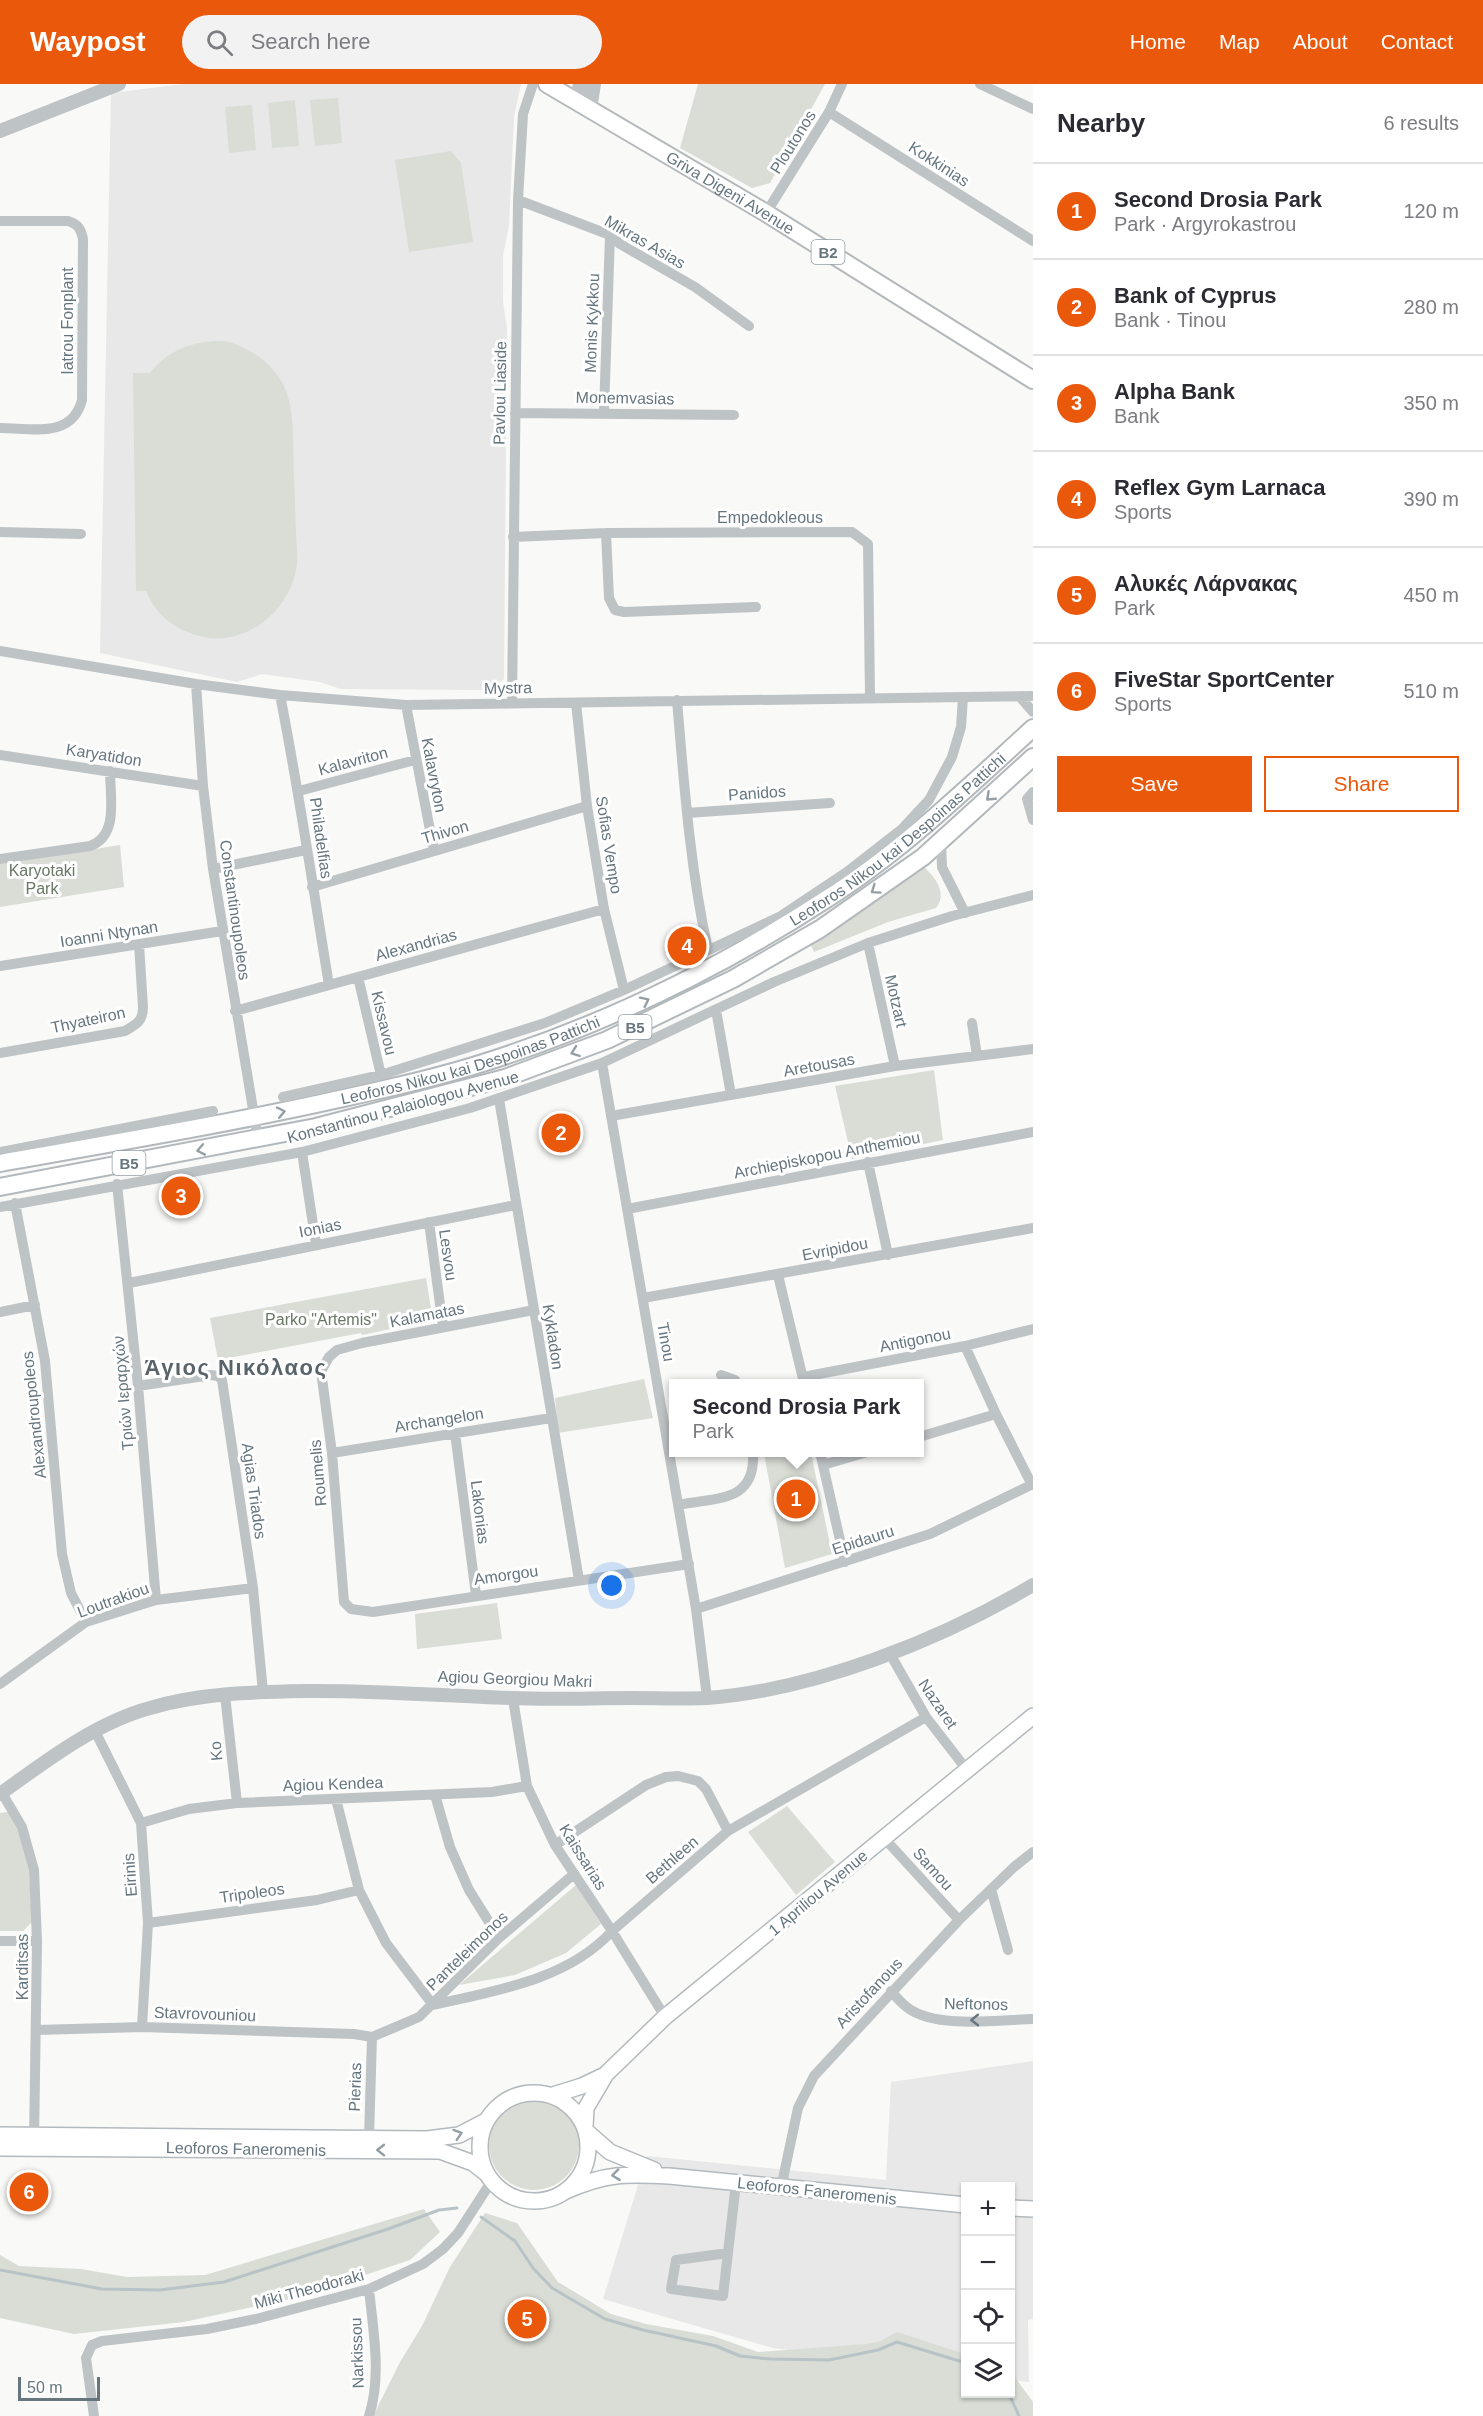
<!DOCTYPE html>
<meta charset="utf-8">
<style>
:root{--surface:#fff;--page:#f2f2f3;--text:#2b2b33;--muted:#7c7c81;--line:#e1e1e2;--accent:#ea580c}
body{margin:0;font-family:Arial,sans-serif;background:var(--page);color:var(--text)}
.controls{position:absolute;right:18px;bottom:18px;display:grid;overflow:hidden;border-radius:0px;box-shadow:0 2px 4px #0004}
.controls button{width:54px;height:54px;display:grid;place-items:center;padding:0;border:0;border-bottom:2px solid var(--line);background:var(--surface);color:var(--text);font:30px sans-serif}
.scale{position:absolute;left:18px;bottom:15px;width:82px;box-sizing:border-box;padding-left:6px;border:3px solid #66767f;border-top:0;font-size:16px;line-height:21px;white-space:nowrap;color:#66767f;-webkit-text-stroke:4px #fff;paint-order:stroke}
.you{position:absolute;left:612px;top:1502px;width:21px;height:21px;margin:-15px;border:4px solid #fff;border-radius:50%;background:#1a73e8;box-shadow:0 0 0 9px #1a73e833}
.badge{display:grid;place-items:center;width:39px;height:39px;border-radius:50%;background:var(--accent);color:#fff;font-size:20px;font-weight:700}
.pin{position:absolute;translate:-50% -50%;border:3px solid #fff;box-shadow:0 2px 6px #0006}
.popup{position:absolute;left:669px;top:1295px;width:255px;height:78px;box-sizing:border-box;display:grid;place-content:center;border-radius:0px;background:var(--surface);filter:drop-shadow(0 2px 4px #0005);font-size:20px;white-space:nowrap;color:var(--muted)}
.popup b{font-size:22px;color:var(--text)}
.popup::after{content:'';position:absolute;left:50%;top:100%;margin-left:-12px;border:12px solid transparent;border-top-color:var(--surface)}
.list{margin:0;padding:0;list-style:none}
h2{display:flex;justify-content:space-between;align-items:center;height:78px;margin:0;padding:0 24px;font-size:26px}
h2 small{font-size:20px;font-weight:400;color:var(--muted)}
.list li{display:grid;grid-template-columns:39px 1fr auto;gap:18px;align-items:center;box-sizing:border-box;height:96px;padding:0 24px;border-top:2px solid var(--line)}
.list b{display:block;font-size:22px;white-space:nowrap}
.list p{margin:0;font-size:20px;white-space:nowrap;color:var(--muted)}
.list em{font-size:20px;font-style:normal;color:var(--muted)}
.actions{display:flex;gap:12px;padding:18px 24px}
.actions a{flex:1;padding:14px 0;border:2px solid var(--accent);border-radius:0px;text-align:center;font-size:21px;color:var(--accent)}
.actions .main{background:var(--accent);color:#fff}
.icon{flex:none;width:33px;height:33px;fill:none;stroke:currentColor;stroke-width:2;stroke-linecap:round;stroke-linejoin:round}
.map{position:relative;flex:none;width:1033px;height:2332px;overflow:hidden}
header{display:flex;align-items:center;gap:36px;box-sizing:border-box;height:84px;padding:0 30px;background:var(--accent);color:#fff}
header strong{font-size:28px}
nav{display:flex;gap:33px;margin-inline-start:auto;font-size:21px}
.search{width:420px;height:54px;background:var(--page);display:flex;align-items:center;gap:15px;box-sizing:border-box;padding:0 21px;border-radius:33px;color:var(--muted);font-size:22px}
main{display:flex}
aside{flex:1;background:var(--surface)}
.map>svg:first-child{display:block}
.built{fill:#e7e8e7}
.green{fill:#d9ddd6}
.lines{fill:none;stroke-linecap:round;stroke-linejoin:round}
.stream{stroke:#b7c3c6;stroke-width:3}
.secondary-casing{stroke:#b3b9bd;stroke-width:18}
.primary-casing{stroke:#b2b8bb;stroke-width:20}
.trunk-casing{stroke:#b4b8bb;stroke-width:20}
.minor{stroke:#bec3c6;stroke-width:10}
.tertiary{stroke:#bec3c6;stroke-width:14}
.secondary{stroke:#fff;stroke-width:15}
.primary{stroke:#fff;stroke-width:16}
.trunk{stroke:#fff;stroke-width:16}
.oneway{stroke:#949fa5}
.oneway2{stroke:#66767f}
.labels{text-anchor:middle;dominant-baseline:central;stroke-width:6;stroke-linejoin:round;paint-order:stroke}
.shield{fill:#fff;stroke:#949fa5;stroke-width:1.5}
.shield-label{font-size:15px;font-weight:bold;fill:#66767f}
.street-label{font-size:16px;fill:#66767f;stroke:#fff}
.park-label{font-size:16px;fill:#697765;stroke:#fff}
.district-label{font-size:22px;font-weight:bold;letter-spacing:1.5px;fill:#58636a;stroke:#fff}
</style>
<header>
<strong>Waypost</strong>
<div class="search"><svg class="icon" aria-label="search" viewBox="0 0 24 24"><circle cx="10" cy="10" r="6"/><path d="M15 15l6 6"/></svg>Search here</div>
<nav><a>Home</a><a>Map</a><a>About</a><a>Contact</a></nav>
</header>
<main>
<div class="map">
<svg width="1033" height="2332" viewBox="0 0 1033 2332">
<rect width="100%" height="100%" fill="#f9f9f7"/>
<path class="built" d="M183,0H521L514,33L509,142L503,171V217L507,245L504,595L490,606L341,605L320,598L262,590L237,598L100,569L111,9Z
M1033,1977V2235L1028,2236L1029,2298L1011,2296L1010,2102H966L965,2290L773,2264L603,2215L647,2072L886,2096L891,1998Z"/>
<path class="green" d="M698,0H825L770,99L752,104L680,64Z
M338,14L342,59L315,62L310,16Z
M295,16L299,62L272,64L268,19Z
M252,21L256,66L229,69L225,23Z
M451,67L461,79L473,158L409,168L395,76Z
M225,257C250,263 277,282 286,307C295,330 293,368 294,393C295,412 295,430 296,448C296,458 298,470 297,480C292,525 246,565 199,552C174,545 156,531 146,507H136L133,289H150C168,265 196,256 225,257Z
M120,761L124,803L0,823V780Z
M923,782C935,793 948,809 936,824L888,838L814,868L808,854Z
M934,986L943,1056L852,1075L835,1002Z
M426,1194L433,1236L362,1251L361,1249L218,1276L210,1234Z
M644,1295L653,1334L558,1349L555,1314Z
M764,1369H811L832,1470L785,1484Z
M497,1519L502,1555L417,1565L415,1530Z
M787,1722L835,1778L796,1811L748,1748Z
M8,1728L20,1749L29,1787L33,1837L23,1847H0V1729Z
M576,1801L601,1840L566,1869L515,1891L459,1901Z
M489 2061a45 45 0 1 1 90 0a45 45 0 1 1-90 0Z
M424,2125L440,2148L410,2176L299,2213L184,2238L74,2250L0,2234V2171L19,2182L81,2185L127,2193L205,2191Z
M485,2129L517,2139L558,2198L611,2230L646,2240L713,2252L758,2268L867,2260L880,2257L897,2248L965,2270L966,2310H1010L1011,2288L1033,2318V2332H373L400,2278L422,2242L450,2183Z"/>
<g class="lines">
<path class="stream" d="M481,2133L515,2157L533,2184L552,2204L605,2235L643,2246L716,2262L740,2272L770,2275L829,2276L878,2266L897,2258L966,2279
M0,2186L102,2205L160,2206L224,2198L388,2145L439,2126L457,2124
M1009,2310L1019,2332"/>
<g class="secondary-casing">
<path id="secondary" d="M480 2063a54 54 0 1 1 108 0a54 54 0 1 1-108 0Z
M553,2011L582,2002L603,1992
M585,2043L586,2024L606,1990L665,1933L1033,1632
M587,2048L610,2068L654,2086
M0,2051L427,2055L459,2051L486,2037
M0,2064L440,2067L473,2079L487,2090
M566,2107C606,2089 626,2090 669,2092L966,2121
M1010,2124L1033,2125"/>
</g>
<g class="primary-casing">
<g id="primary">
<path id="s1" d="M0,1079C113,1059 227,1040 339,1015C389,1004 440,993 489,977C608,939 720,884 825,816C901,768 967,704 1033,644"/>
<path d="M0,1103L316,1043L505,994L607,956L733,895L820,845L923,773L1033,673"/>
</g>
</g>
<g class="trunk-casing">
<g id="trunk">
<path id="s2" d="M547,0L766,129L1033,296"/>
</g>
</g>
<path class="minor" d="M980,0L1033,25
M829,28L1033,157
M518,116L610,151L620,160L695,203L749,242
M766,129L829,28L842,0
M0,137H68C78,140 81,145 83,155L82,316C72,355 32,344 0,344
M604,328L610,151
M515,329L734,331
M0,448L81,450
M606,449L609,514L615,526L624,528L756,523
M513,453L606,449L852,448L868,460L870,614
M0,567L196,600L280,611L406,621L1033,612
M196,600L203,702L213,785L258,1055
M280,611C299,707 313,804 329,901
M1020,613L1033,628
M677,616C684,700 690,784 708,866
M512,619L518,116L523,30L533,0
M576,619L587,722L604,825L624,906
M406,621L434,767
M0,671L203,702
M299,707L415,676
M1033,708L1027,715L1033,736
M687,729L830,719
M941,758L942,783L965,829
M0,775L90,762C119,752 110,713 110,687
M213,785L306,766
M312,803L587,722
M868,859L895,982
M0,882L222,847
M358,893L381,991
M716,926L731,1011
M235,927L604,825
M972,939L977,972
M0,969L125,947C137,940 143,937 143,923L139,860
M602,979L696,1525L707,1614
M283,1013L381,991L545,939L624,906L781,832L847,788L902,745L929,716L952,673L961,643L963,613
M499,1015L579,1496
M611,1032L895,982L1033,965
M0,1068L213,1027
M302,1068L316,1160
M868,1078L888,1171
M117,1100L138,1302L156,1516
M15,1119L45,1277L62,1470L71,1509L86,1538
M0,1123L302,1068L470,1024L602,979L774,898L868,859L952,832L1033,811
M627,1125L1033,1048
M429,1138L443,1243
M778,1191L804,1299
M129,1199L516,1121
M643,1214L1033,1144
M534,1226L362,1259L337,1266L329,1273L321,1287L332,1369L344,1518L351,1525L373,1528L689,1480
M0,1228L35,1221
M965,1262L996,1330L1032,1401
M721,1291L735,1296L737,1300
M803,1293L965,1262L1033,1245
M138,1302L211,1291L218,1292L222,1296L253,1504L263,1608
M455,1349L476,1511
M919,1353L996,1330
M820,1368L845,1478
M332,1369L551,1334
M823,1381L867,1368
M679,1421C717,1413 756,1419 753,1368
M696,1525L930,1450L1033,1400
M889,1568L926,1633L967,1686
M0,1600L86,1538L156,1516L253,1504
M225,1611L237,1719
M513,1615L527,1702L555,1761L612,1847L665,1933
M95,1647L141,1739L148,1839L142,1943
M2,1709L22,1743L34,1786L37,1857L34,2058
M435,1711L450,1763L469,1806L499,1854
M336,1715L359,1806L386,1859L433,1921C494,1907 568,1896 612,1847L728,1747L926,1633
M141,1739L189,1725L237,1719L492,1708L527,1702
M884,1754L959,1836
M555,1761L646,1701L666,1693L678,1692L698,1697L706,1705L728,1747
M991,1805L1008,1866
M148,1839L317,1816L359,1806
M0,1857H37
M891,1907C896,1913 901,1919 908,1924C936,1945 999,1936 1033,1935
M37,1946L142,1943L354,1950L372,1953
M372,1953L419,1933L499,1854L574,1790
M369,2054L372,1953
M781,2104L798,2024L814,1992L959,1836L1014,1783L1033,1768
M728,2169L676,2176L671,2205L723,2212L736,2099
M369,2205C373,2246 382,2292 369,2332
M94,2332L86,2274L92,2261L102,2257L207,2245L256,2235L369,2205L423,2180L443,2165L458,2149L491,2098"/>
<path class="tertiary" d="M577,17L580,0
M590,25L594,0
M0,47L119,0
M0,1710C46,1677 95,1639 150,1624C200,1609 254,1608 306,1607C375,1606 443,1612 512,1614C552,1616 592,1614 631,1614C656,1614 682,1615 707,1614C815,1606 940,1556 1033,1501"/>
<use href="#secondary" class="secondary"/>
<use href="#primary" class="primary"/>
<use href="#trunk" class="trunk"/>
</g>
<defs><path id="oneway-chevron" d="M-2-3.5L2.5 0L-2 3.5" fill="none" stroke-width="1.6" stroke-linecap="round" stroke-linejoin="round" transform="scale(1.5)"/></defs>
<g class="oneway">
<use href="#oneway-chevron" transform="translate(990 713) rotate(137)"/>
<use href="#oneway-chevron" transform="translate(875 806) rotate(145)"/>
<use href="#oneway-chevron" transform="translate(645 917) rotate(-26)"/>
<use href="#oneway-chevron" transform="translate(575 968) rotate(160)"/>
<use href="#oneway-chevron" transform="translate(281 1028) rotate(-12)"/>
<use href="#oneway-chevron" transform="translate(201 1066) rotate(169)"/>
<use href="#oneway-chevron" transform="translate(458 2050) rotate(-18)"/>
<use href="#oneway-chevron" transform="translate(381 2066) rotate(-180)"/>
<use href="#oneway-chevron" transform="translate(616 2091) rotate(173)"/>
</g>
<use class="oneway2" href="#oneway-chevron" transform="translate(975 1936) rotate(179)"/>
<g class="labels">
<g class="shield">
<rect x="811.5" y="156" width="33" height="24" rx="4.5"/>
<rect x="618.5" y="931" width="33" height="24" rx="4.5"/>
<rect x="112.5" y="1067" width="33" height="24" rx="4.5"/>
</g>
<g class="shield-label">
<text x="828" y="168">B2</text>
<text x="635" y="943">B5</text>
<text x="129" y="1079">B5</text>
</g>
<g class="street-label">
<text transform="translate(793 58) rotate(-58)">Ploutonos</text>
<text transform="translate(939 80) rotate(33)">Kokkinias</text>
<text stroke="none"><textPath href="#s2" startOffset="213">Griva Digeni Avenue</textPath></text>
<text transform="translate(645 158) rotate(30)">Mikras Asias</text>
<text transform="translate(67 237) rotate(-90)">Iatrou Fonplant</text>
<text transform="translate(592 239) rotate(-88)">Monis Kykkou</text>
<text transform="translate(500 309) rotate(-89)">Pavlou Liaside</text>
<text transform="translate(625 314) rotate(1)">Monemvasias</text>
<text x="770" y="433">Empedokleous</text>
<text transform="translate(508 604) rotate(-1)">Mystra</text>
<text transform="translate(104 671) rotate(9)">Karyatidon</text>
<text transform="translate(353 677) rotate(-15)">Kalavriton</text>
<text transform="translate(434 691) rotate(79)">Kalavryton</text>
<text transform="translate(757 709) rotate(-4)">Panidos</text>
<text transform="translate(445 748) rotate(-16)">Thivon</text>
<text transform="translate(321 754) rotate(82)">Philadelfias</text>
<text stroke="none"><textPath href="#s1" startOffset="968">Leoforos Nikou kai Despoinas Pattichi</textPath></text>
<text transform="translate(609 761) rotate(81)">Sofias Vempo</text>
<text transform="translate(235 826) rotate(82)">Constantinoupoleos</text>
<text transform="translate(109 850) rotate(-9)">Ioanni Ntynan</text>
<text transform="translate(416 861) rotate(-15)">Alexandrias</text>
<text transform="translate(896 917) rotate(77)">Motzart</text>
<text transform="translate(88 936) rotate(-12)">Thyateiron</text>
<text transform="translate(384 939) rotate(77)">Kissavou</text>
<text stroke="none"><textPath href="#s1" startOffset="482">Leoforos Nikou kai Despoinas Pattichi</textPath></text>
<text transform="translate(819 981) rotate(-10)">Aretousas</text>
<text transform="translate(403 1023) rotate(-15)">Konstantinou Palaiologou Avenue</text>
<text transform="translate(827 1071) rotate(-11)">Archiepiskopou Anthemiou</text>
<text transform="translate(320 1144) rotate(-11)">Ionias</text>
<text transform="translate(835 1165) rotate(-11)">Evripidou</text>
<text transform="translate(448 1171) rotate(82)">Lesvou</text>
<text transform="translate(427 1231) rotate(-11)">Kalamatas</text>
<text transform="translate(553 1253) rotate(81)">Kykladon</text>
<text transform="translate(915 1256) rotate(-11)">Antigonou</text>
<text transform="translate(666 1258) rotate(80)">Tinou</text>
<text transform="translate(123 1309) rotate(-95)">Τριών Ιεραρχών</text>
<text transform="translate(34 1331) rotate(-96)">Alexandroupoleos</text>
<text transform="translate(439 1336) rotate(-9)">Archangelon</text>
<text transform="translate(318 1389) rotate(-95)">Roumelis</text>
<text transform="translate(254 1407) rotate(82)">Agias Triados</text>
<text transform="translate(480 1428) rotate(83)">Lakonias</text>
<text transform="translate(863 1456) rotate(-18)">Epidauru</text>
<text transform="translate(506 1491) rotate(-8)">Amorgou</text>
<text transform="translate(113 1516) rotate(-20)">Loutrakiou</text>
<text transform="translate(515 1595) rotate(2)">Agiou Georgiou Makri</text>
<text transform="translate(938 1620) rotate(56)">Nazaret</text>
<text transform="translate(216 1667) rotate(-96)">Ko</text>
<text transform="translate(333 1700) rotate(-2)">Agiou Kendea</text>
<text transform="translate(583 1773) rotate(58)">Kaissarias</text>
<text transform="translate(672 1776) rotate(-41)">Bethleen</text>
<text transform="translate(933 1785) rotate(48)">Samou</text>
<text transform="translate(130 1791) rotate(-94)">Eirinis</text>
<text transform="translate(252 1809) rotate(-8)">Tripoleos</text>
<text transform="translate(818 1809) rotate(-40)">1 Apriliou Avenue</text>
<text transform="translate(467 1867) rotate(-44)">Panteleimonos</text>
<text transform="translate(22 1883) rotate(-90)">Karditsas</text>
<text transform="translate(869 1909) rotate(-47)">Aristofanous</text>
<text transform="translate(976 1920) rotate(1)">Neftonos</text>
<text transform="translate(205 1930) rotate(2)">Stavrovouniou</text>
<text transform="translate(355 2003) rotate(-88)">Pierias</text>
<text transform="translate(246 2065) rotate(1)">Leoforos Faneromenis</text>
<text transform="translate(817 2107) rotate(6)">Leoforos Faneromenis</text>
<text transform="translate(309 2205) rotate(-15)">Miki Theodoraki</text>
<text transform="translate(357 2269) rotate(-92)">Narkissou</text>
</g>
<g class="park-label">
<text x="42" y="786">Karyotaki<tspan x="42" dy="18">Park</tspan></text>
<text x="321" y="1235">Parko "Artemis"</text>
</g>
<g class="district-label">
<text x="236" y="1283">Άγιος Νικόλαος</text>
</g>
</g>
</svg>
<div class="controls">
<button>+</button>
<button>−</button>
<button><svg class="icon" aria-label="locate" viewBox="0 0 24 24"><circle cx="12" cy="12" r="6"/><path d="M12 2v4M12 18v4M2 12h4M18 12h4"/></svg></button>
<button><svg class="icon" aria-label="layers" viewBox="0 0 24 24"><path d="M12 4l9 5-9 5-9-5zM3 14l9 5 9-5"/></svg></button>
</div>
<div class="scale">50 m</div>
<div class="you"></div>
<div class="pin badge" style="left:796px;top:1415px">1</div>
<div class="popup"><b>Second Drosia Park</b>Park</div>
<div class="pin badge" style="left:561px;top:1049px">2</div>
<div class="pin badge" style="left:181px;top:1112px">3</div>
<div class="pin badge" style="left:687px;top:862px">4</div>
<div class="pin badge" style="left:527px;top:2235px">5</div>
<div class="pin badge" style="left:29px;top:2108px">6</div>
</div>
<aside>
<h2>Nearby<small>6 results</small></h2>
<ul class="list">
<li><span class="badge">1</span><div><b>Second Drosia Park</b><p>Park · Argyrokastrou</p></div><em>120 m</em></li>
<li><span class="badge">2</span><div><b>Bank of Cyprus</b><p>Bank · Tinou</p></div><em>280 m</em></li>
<li><span class="badge">3</span><div><b>Alpha Bank</b><p>Bank</p></div><em>350 m</em></li>
<li><span class="badge">4</span><div><b>Reflex Gym Larnaca</b><p>Sports</p></div><em>390 m</em></li>
<li><span class="badge">5</span><div><b>Αλυκές Λάρνακας</b><p>Park</p></div><em>450 m</em></li>
<li><span class="badge">6</span><div><b>FiveStar SportCenter</b><p>Sports</p></div><em>510 m</em></li>
</ul>
<div class="actions"><a class="main">Save</a><a>Share</a></div>
</aside>
</main>
